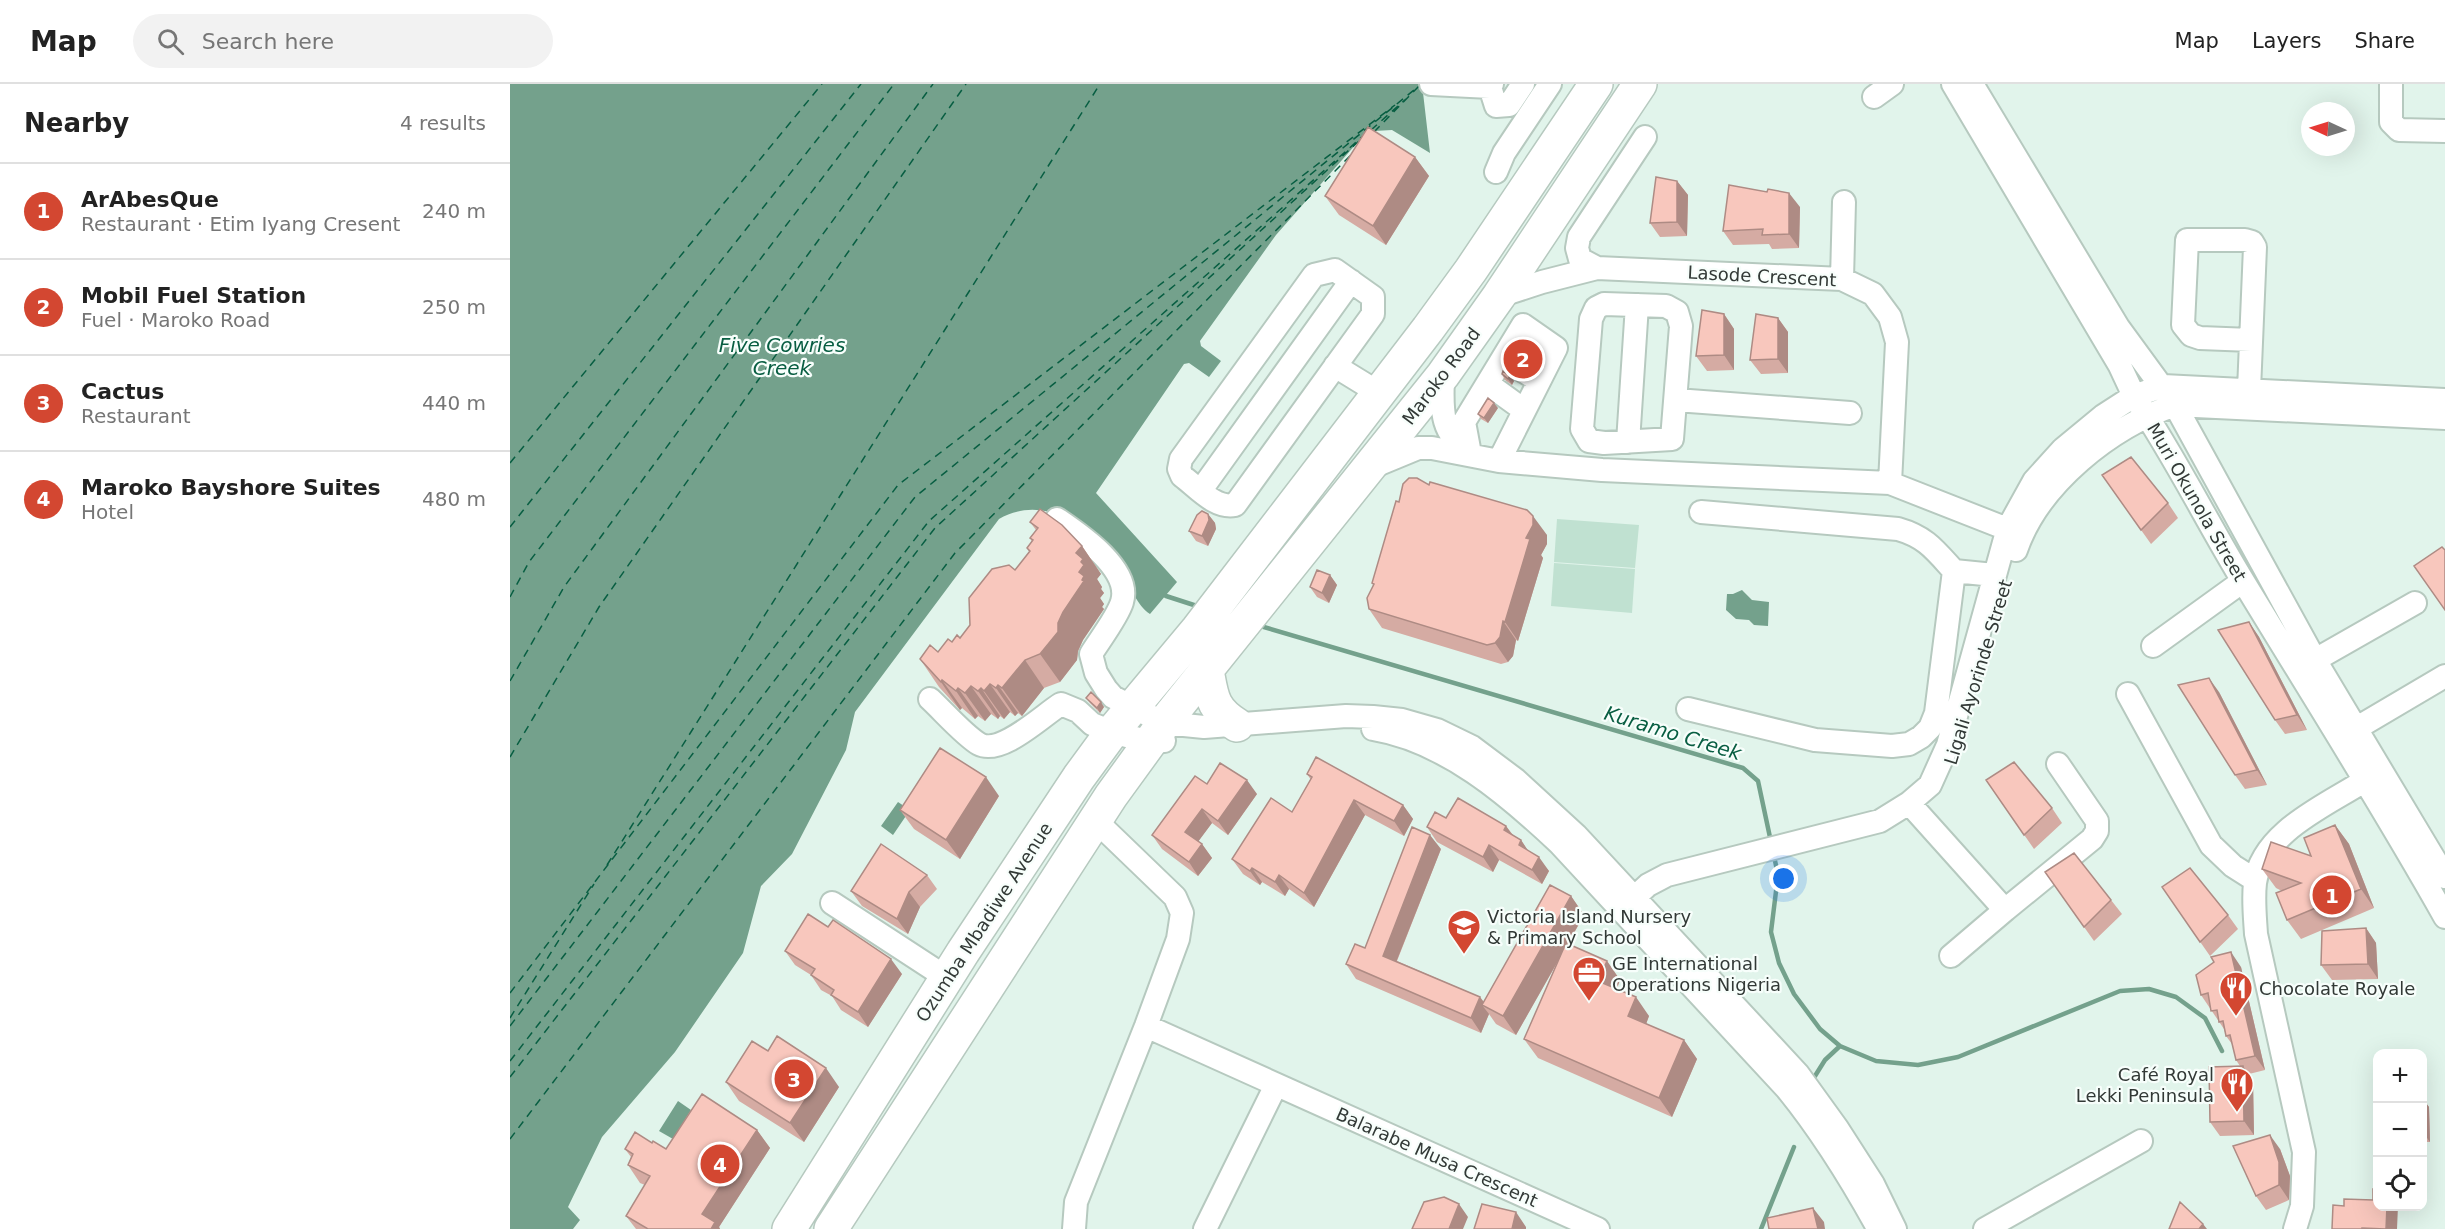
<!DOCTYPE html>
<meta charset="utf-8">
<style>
:root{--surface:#fff;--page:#f2f2f2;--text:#222;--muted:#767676;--line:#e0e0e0;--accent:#d34731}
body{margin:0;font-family:"DejaVu Sans",sans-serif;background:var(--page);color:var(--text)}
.controls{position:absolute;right:18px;bottom:18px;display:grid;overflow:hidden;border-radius:12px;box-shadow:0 6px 24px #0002}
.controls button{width:54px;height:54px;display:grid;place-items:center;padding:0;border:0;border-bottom:2px solid var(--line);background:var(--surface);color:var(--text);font:30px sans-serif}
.compass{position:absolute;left:1791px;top:18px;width:54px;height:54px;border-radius:50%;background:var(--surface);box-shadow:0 6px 24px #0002;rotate:274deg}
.you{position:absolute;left:1274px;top:795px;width:21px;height:21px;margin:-15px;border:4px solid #fff;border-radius:50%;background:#1a73e8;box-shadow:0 0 0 9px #1a73e833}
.badge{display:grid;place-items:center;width:39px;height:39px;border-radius:50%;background:var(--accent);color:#fff;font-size:20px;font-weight:700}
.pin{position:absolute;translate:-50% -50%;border:3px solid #fff;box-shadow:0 2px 6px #0006}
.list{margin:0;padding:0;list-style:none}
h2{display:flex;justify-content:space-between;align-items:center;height:78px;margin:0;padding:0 24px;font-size:26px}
h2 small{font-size:20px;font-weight:400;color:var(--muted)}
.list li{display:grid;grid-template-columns:39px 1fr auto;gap:18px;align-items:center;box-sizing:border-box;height:96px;padding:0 24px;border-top:2px solid var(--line)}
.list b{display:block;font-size:22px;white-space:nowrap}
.list p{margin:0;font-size:20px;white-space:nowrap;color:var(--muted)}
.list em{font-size:20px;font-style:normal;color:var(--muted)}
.icon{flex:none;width:33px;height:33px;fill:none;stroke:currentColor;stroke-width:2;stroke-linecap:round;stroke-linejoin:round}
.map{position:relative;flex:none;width:1935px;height:1145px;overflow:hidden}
header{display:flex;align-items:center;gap:36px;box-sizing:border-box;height:84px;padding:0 30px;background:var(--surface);border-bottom:2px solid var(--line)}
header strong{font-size:28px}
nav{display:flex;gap:33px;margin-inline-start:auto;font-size:21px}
.search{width:420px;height:54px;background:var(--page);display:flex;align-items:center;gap:15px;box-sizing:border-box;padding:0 21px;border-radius:33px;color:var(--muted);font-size:22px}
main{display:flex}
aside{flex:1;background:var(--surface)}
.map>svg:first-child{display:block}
.green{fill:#c0e1d1}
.water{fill:#74a18c}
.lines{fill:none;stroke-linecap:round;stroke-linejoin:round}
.stream{stroke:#74a18c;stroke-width:4.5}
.ferry{stroke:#085e42;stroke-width:1.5;stroke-dasharray:8 6;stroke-linecap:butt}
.minor-casing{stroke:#b6c9bf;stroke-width:26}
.highway-casing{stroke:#b6c9bf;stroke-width:36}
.minor{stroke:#fff;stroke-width:22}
.highway{stroke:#fff;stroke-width:33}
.wall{fill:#d5aba3}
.shaded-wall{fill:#ae8b84}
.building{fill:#f8c7bd;stroke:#ae8b84;stroke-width:1.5}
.labels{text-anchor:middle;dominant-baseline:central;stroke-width:4.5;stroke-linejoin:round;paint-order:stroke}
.street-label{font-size:18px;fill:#323936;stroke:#f7fefb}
.poi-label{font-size:18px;fill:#323936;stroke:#f7fefb;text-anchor:start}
.water-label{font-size:20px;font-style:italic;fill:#085e42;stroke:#f7fefb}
</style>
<header>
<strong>Map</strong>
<div class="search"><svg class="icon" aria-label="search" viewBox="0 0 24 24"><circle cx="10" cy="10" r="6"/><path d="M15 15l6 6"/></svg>Search here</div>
<nav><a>Map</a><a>Layers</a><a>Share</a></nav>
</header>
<main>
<aside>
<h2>Nearby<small>4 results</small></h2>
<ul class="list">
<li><span class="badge">1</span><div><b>ArAbesQue</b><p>Restaurant · Etim Iyang Cresent</p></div><em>240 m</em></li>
<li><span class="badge">2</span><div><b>Mobil Fuel Station</b><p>Fuel · Maroko Road</p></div><em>250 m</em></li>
<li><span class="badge">3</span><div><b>Cactus</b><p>Restaurant</p></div><em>440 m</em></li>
<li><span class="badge">4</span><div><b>Maroko Bayshore Suites</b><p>Hotel</p></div><em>480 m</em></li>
</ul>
</aside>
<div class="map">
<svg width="1935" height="1145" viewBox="0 0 1935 1145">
<rect width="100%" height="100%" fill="#e1f4eb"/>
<path class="green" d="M1047,435L1129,441L1125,484L1044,478Z
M1044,479L1125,485L1122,529L1041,522Z"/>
<path class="water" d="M0,0H912L920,69L882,46L864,47L847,59L766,151L690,257L691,262L711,277L699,293L679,279L674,280L586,409L667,498L640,530C626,521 622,503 611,490C603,480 564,438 555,434C534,423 509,423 489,435L345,628L336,666L282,770L251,802L233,869L165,968L92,1053L58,1123L70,1136L63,1145H0Z
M1232,506L1242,516L1259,518L1258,542L1244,541L1239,536L1226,535L1216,526L1217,510H1223Z
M388,718L400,726L383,751L371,742Z
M168,1017L181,1026L163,1055L149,1047Z"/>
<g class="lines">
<path class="stream" d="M656,512L690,523
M747,541L1233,684L1248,697L1261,758
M1264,772L1268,791L1261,848L1269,879L1284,910L1310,945L1330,962L1366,977L1408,981L1448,973L1610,907L1639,905L1666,913L1695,934L1712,967
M1305,992L1315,976L1330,962
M1251,1145L1284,1063"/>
<path class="ferry" d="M861,46L896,15
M864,48L911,0
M0,379L312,0
M0,443L351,0
M0,513L19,478L384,0
M0,597L54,503L423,0
M0,673L89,523L456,0
M97,781L590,0
M0,909L388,401L885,21
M0,934L84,800
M0,942L405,413L904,6
M0,977L419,437L853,52
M0,993L425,444L849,57
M0,1055L445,469L842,70"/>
<g class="minor-casing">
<path id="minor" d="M921,0L980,3L982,0
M1443,0L1610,282L1624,312C1664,371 1696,436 1733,497C1801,609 1871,719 1935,833
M1462,0L1608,243L1665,321L1805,576L1935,793
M1881,0V38L1889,46L1935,47
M980,3L986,22L999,21L1013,0
M1364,13L1382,0
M1135,53L1069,153L1067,164L1070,175L1087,184L1332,195L1363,210L1380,233L1387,258L1380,399
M986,88L994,69L1040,0
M825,186L863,213V230L725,421C705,425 687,403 672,392L669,385L671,375L804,191Z
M1332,195L1334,118
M989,212L1032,198L1087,184
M1094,220L1156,222L1167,228L1171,242L1162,355L1094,359L1079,357L1072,345L1081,235L1086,224Z
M993,274L1029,297
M825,282L869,309
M933,291C932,326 929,347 960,370
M978,300L1014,326
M1739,306L1745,163L1742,158L1735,156H1677L1673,241L1681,251L1690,254L1741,256
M1166,316L1340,329
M1118,358L1127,221
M960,370L954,338L1013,241L1046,264L989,377
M862,383L908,364H922L989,377L1092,386L1380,399L1510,450
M691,406L841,197
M1191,428L1388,445C1416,453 1425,466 1444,487L1484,491
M547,435C569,450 622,485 612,518C608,532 589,557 581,570L586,589L596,605L603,613L654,639L694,643L836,632L863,633L892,636L927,646L962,663L1006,696L1066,751L1288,990L1327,1044L1363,1100L1385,1145
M1506,466C1529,399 1601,343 1665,321L1935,334
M1643,562L1733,497
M1805,576L1905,519
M1618,610L1701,761L1723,782L1745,796
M420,615C433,627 455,652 469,660C491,672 533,631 551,620L568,627L582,640L602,648L640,658L654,657
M1178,625L1305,656L1382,662L1399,660L1411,653L1420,644L1426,629L1444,487
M863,645C935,657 997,710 1049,759L1277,1005C1312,1048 1341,1095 1368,1144
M1835,651L1935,592
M1399,719L1495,826L1441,872
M322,819L437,894
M1114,823L1138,801L1157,791L1370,737L1399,719L1420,701L1438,661L1498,444L1524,397L1553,365L1593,332L1624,312L1653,302L1935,316
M1495,826L1582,755L1587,747V737L1548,680
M636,942L1088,1145
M564,1145L566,1118L636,942L668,855L672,829L665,813L585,736
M695,1145L766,1001
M1475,1145L1631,1057
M1785,1145L1792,1122L1794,1068L1746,850C1745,833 1743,816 1745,799C1752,748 1815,722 1854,697"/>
</g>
<g class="highway-casing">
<path id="highway" d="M697,586C702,613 702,625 727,641
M279,1145L453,868L569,693L602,648L688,545L918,245L961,186L1086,0
M321,1145L601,712L654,639L933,291L989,212L1130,0"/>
</g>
<use href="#minor" class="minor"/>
<use href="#highway" class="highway"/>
</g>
<path class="wall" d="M905,73L919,92L876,161L829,131L815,112Z
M1167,97L1178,111L1177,152L1150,153L1140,139Z
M1290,123L1289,164L1262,165L1259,160L1223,161L1213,147Z
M1214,230L1224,245V286L1197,287L1186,272Z
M1268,234L1278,248V289L1251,290L1240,276Z
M1008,265L1025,266L1019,274L1011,270Z
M992,290L1000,292L1004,297L1002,301L995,296Z
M988,324L978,339L971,335L968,330Z
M1592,391L1658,419L1668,434L1641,460Z
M919,401L1037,451V460L1031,471L1033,474L1008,557L1006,556L1003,572L998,578L991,580L872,544L859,525L863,501L862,499L889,418Z
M698,430L705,439L706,445L698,462L686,457L679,447Z
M520,438L572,462L591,490L587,495L592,503L591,505L594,509L590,514L594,520L592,523L594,525L573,556L568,567L567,576L550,598L534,604L512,632L508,629L505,632L500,628L494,635L490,632L488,635L481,630L475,637L468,632L465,635L452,624L450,626L429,603L410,575L428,568L450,554L505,486L519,468L517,464L522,458L520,454L526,446Z
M820,491L827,501L819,519L807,513L800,503Z
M1739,538L1749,553L1797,646L1775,650L1765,636Z
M1709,608L1757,701L1735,705L1725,691Z
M576,614L594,623L590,629L580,619Z
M797,690L893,721L903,735L894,752L855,731L804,823L779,805L775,812L752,798L750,801L733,790L722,775L782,728L801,696Z
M1476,696L1542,724L1552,739L1524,765Z
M697,700L747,710L718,751L702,739L688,757L692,760L702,774L688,792L652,765L642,751Z
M489,712L450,775L404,745L390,726Z
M936,734L996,742L1003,751L1011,756L1018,767L1039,787L1032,800L989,776L983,788L927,758L917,743Z
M1825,741L1839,760L1864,824L1791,855L1777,836L1772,807L1766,804L1752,785L1801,772Z
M931,765L887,877L970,913L974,918L1061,812L1074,831L1058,860L1097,877L1110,896L1107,905L1139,932L1136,940L1174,956L1187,975L1162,1033L1028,974L1014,955L1047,879L1006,951L986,940L979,930L971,949L846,895L836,880L855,864Z
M1535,788L1601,816L1612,830L1584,857Z
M417,791L427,805L410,823L398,850L352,822L341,807Z
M1652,803L1718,831L1728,845L1700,872Z
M1856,844L1866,859L1868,895L1822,896L1811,881Z
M275,867L392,890L358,943L331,926L322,912L311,906L301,891L285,881Z
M1731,883L1755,986L1739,990L1743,996L1744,1051L1710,1052L1700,1038L1730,982L1726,976L1722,960L1716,952L1714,945L1691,911Z
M258,967L329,1003L294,1058L229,1017L216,998Z
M1912,1014L1919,1023L1920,1058H1912Z
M247,1046L260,1064L209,1143L210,1145H126L116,1132L135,1101L130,1099L118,1081L121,1073L115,1065L142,1059L156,1065Z
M1770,1065L1780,1092L1779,1116L1756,1126L1746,1112Z"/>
<path class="shaded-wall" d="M905,73L919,92L876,161L863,142Z
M1167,97L1178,111L1177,152L1167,138Z
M1279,109L1290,123L1289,164L1279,150Z
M1214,230L1224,245V286L1214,271Z
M1268,234L1278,248V289L1268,275Z
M1021,261L1025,266L1019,274L1015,270Z
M1000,292L1004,297L1002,301L998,295Z
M984,319L988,324L978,339L974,334Z
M698,430L705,439L706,445L698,462L692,452Z
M1023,432L1037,451V460L1031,471L1033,474L1008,557L995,538L1016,454Z
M572,462L591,490L587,495L592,503L591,505L594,509L590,514L594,520L592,523L594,525L573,556L568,567L567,576L550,598L530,570L548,539L553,528L572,496L569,488L566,469Z
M820,491L827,501L819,519L812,509Z
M993,537L1006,556L1003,572L998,578L985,559Z
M1739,538L1749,553L1797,646L1787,631Z
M515,576L534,604L512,632L492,604Z
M1699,594L1709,608L1757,701L1747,686Z
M432,596L452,624L450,626L431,598Z
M480,600L500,628L494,635L474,607Z
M488,601L508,629L505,632L486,604Z
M461,602L481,630L475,637L455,609Z
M448,604L468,632L465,635L446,607Z
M471,604L490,632L488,635L468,607Z
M591,618L594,623L590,629L587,624Z
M476,693L489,712L450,775L436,756Z
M737,696L747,710L718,751L708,737Z
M844,716L855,731L804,823L794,809Z
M893,721L903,735L894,752L884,737Z
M692,725L702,739L685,762L675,748Z
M1825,741L1839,760L1864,824L1851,805Z
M996,742L1006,756L994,746Z
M920,751L931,765L883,886L873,872Z
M1011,756L1021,771L1009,761Z
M692,760L702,774L688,792L679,778Z
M979,761L989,776L983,788L973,773Z
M1029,773L1039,787L1032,800L1022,786Z
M742,784L752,798L750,801L740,787Z
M769,791L779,805L775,812L765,798Z
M399,808L410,823L398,850L387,835Z
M1061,812L1074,831L1006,951L993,932Z
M1856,844L1866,859L1868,895L1858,880Z
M1721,868L1731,883L1755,986L1745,972Z
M381,875L392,890L358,943L348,928Z
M1097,877L1110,896L1102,916L1088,897Z
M970,913L977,923L972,921L979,930L971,949L961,934Z
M1126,913L1139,932L1132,951L1118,932Z
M1174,956L1187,975L1162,1033L1149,1014Z
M1733,982L1743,996L1744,1051L1734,1037Z
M316,984L329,1003L294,1058L280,1039Z
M1912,1014L1919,1023L1920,1058L1912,1047Z
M247,1046L260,1064L209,1143L210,1145H201L192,1130Z
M1760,1051L1770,1065L1780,1092L1779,1116L1769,1101Z
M949,1120L958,1133L953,1145H939Z
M1877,1122H1888L1887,1145H1876Z
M1303,1124L1314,1138L1315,1145H1308Z
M1006,1128L1016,1143V1145H1002Z
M1693,1140L1697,1145H1689Z"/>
<path class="building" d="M858,43L905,73L863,142L815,112Z
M1146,93L1167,97V138L1140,139Z
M1219,101L1257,108L1258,105L1279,109V150L1252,151L1253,145L1213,147Z
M1192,226L1214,230V271L1186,272Z
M1246,230L1268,234V275L1240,276Z
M1014,255L1021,261L1015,270L1008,265Z
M993,287L1000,292L998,295L992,290Z
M978,314L984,319L974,334L968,330Z
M1621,373L1658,419L1631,446L1592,391Z
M899,394H907L919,401L920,398L1017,426L1023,432V441L1016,454L1020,455L995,538L993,537L990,553L985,559L977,561L859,525L857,514L864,500L862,499L886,417L889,418L893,400Z
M530,425L552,441L572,462L566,469L573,475L571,478L574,481L569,488L574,492L572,496L574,497L553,528L548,539V548L530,570L515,576L492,604L488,601L486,604L480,600L474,607L471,604L468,607L461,602L455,609L448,604L446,607L432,596L431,598L410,575L420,561L428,568L438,555L442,558L447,551L450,554L460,541L459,514L482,485L499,481L505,486L520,467L517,464L523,456L520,454L528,444L520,438Z
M692,427L698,430L699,436L692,452L679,447L687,431Z
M1932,463L1935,466V526L1904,482Z
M807,486L820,491L812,509L800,503Z
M1739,538L1787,631L1765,636L1708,546Z
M1699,594L1747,686L1725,691L1668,601Z
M581,608L591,618L587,624L576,614Z
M430,664L476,693L436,756L390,726Z
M806,673L893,721L884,737L844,716L794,809L769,791L765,798L742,784L740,787L722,775L761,714L782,728L802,693L797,690Z
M1504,678L1542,724L1514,751L1476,696Z
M710,679L737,696L708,737L692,725L675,748L692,760L679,778L642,751L685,692L697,700Z
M948,714L996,742L994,746L1011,756L1009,761L1029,773L1022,786L979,761L973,773L917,743L925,728L936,734Z
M1825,741L1851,805L1777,836L1766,809L1791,799L1752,785L1761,758L1801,772L1794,754Z
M902,743L920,751L873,872L970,913L961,934L836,880L845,860L855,864Z
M371,760L417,791L399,808L387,835L341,807Z
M1564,769L1601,816L1574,843L1535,788Z
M1680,784L1718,831L1690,858L1652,803Z
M1040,801L1061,812L993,932L972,921Z
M298,830L318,843L323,836L381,875L348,928L321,911L324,906L301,891L305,885L275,867Z
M1856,844L1858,880L1811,881L1812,847Z
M1056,859L1097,877L1088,897L1126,913L1118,932L1174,956L1149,1014L1014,955Z
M1721,868L1745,972L1726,976L1720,951L1716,952L1713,937L1709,938L1707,926L1701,927L1698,909L1691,911L1686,891L1704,878L1701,873Z
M267,952L316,984L280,1039L216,998L242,957L258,967Z
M1733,982L1734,1037L1700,1038L1699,983Z
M192,1010L247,1046L192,1130L205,1138L201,1145H138L116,1132L140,1092L118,1081L123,1070L115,1065L125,1048L142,1059L143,1057L156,1065Z
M1865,1010H1868V1044L1864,1045Z
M1760,1051L1769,1078V1101L1746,1112L1723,1062Z
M1863,1105H1868V1122H1877L1876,1145L1852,1144V1145H1822L1823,1121L1834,1122V1115L1863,1116Z
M934,1113L949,1120L939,1145H902L914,1118Z
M1670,1118L1693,1140L1689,1145H1659Z
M972,1120L1006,1128L1002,1145H964Z
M1303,1124L1308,1145H1259L1257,1134Z"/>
<defs>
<g id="school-pin" transform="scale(1.725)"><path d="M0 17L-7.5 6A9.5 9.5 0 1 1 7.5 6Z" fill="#d34731" stroke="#f7fefb"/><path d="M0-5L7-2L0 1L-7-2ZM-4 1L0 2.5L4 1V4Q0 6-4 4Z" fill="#fff"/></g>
<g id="office-pin" transform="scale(1.725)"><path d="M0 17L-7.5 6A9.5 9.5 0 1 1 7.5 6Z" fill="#d34731" stroke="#f7fefb"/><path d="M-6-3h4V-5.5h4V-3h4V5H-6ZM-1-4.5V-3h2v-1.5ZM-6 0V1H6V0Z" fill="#fff"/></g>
<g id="restaurant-pin" transform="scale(1.725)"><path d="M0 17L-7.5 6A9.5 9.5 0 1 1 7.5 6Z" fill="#d34731" stroke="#f7fefb"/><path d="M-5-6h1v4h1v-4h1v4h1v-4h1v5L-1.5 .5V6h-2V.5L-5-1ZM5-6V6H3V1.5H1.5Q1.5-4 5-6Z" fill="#fff"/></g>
</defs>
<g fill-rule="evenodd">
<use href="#school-pin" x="954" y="842"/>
<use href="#office-pin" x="1079" y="889"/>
<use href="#restaurant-pin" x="1726" y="904"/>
<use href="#restaurant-pin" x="1727" y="1000"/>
</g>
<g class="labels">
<g class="street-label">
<text transform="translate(1252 192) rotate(3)">Lasode Crescent</text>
<text transform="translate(931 292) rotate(-53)">Maroko Road</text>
<text transform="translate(1687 418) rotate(60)">Muri Okunola Street</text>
<text transform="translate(1468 588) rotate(-73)">Ligali Ayorinde Street</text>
<text transform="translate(474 838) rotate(-57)">Ozumba Mbadiwe Avenue</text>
<text transform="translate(927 1073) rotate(24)">Balarabe Musa Crescent</text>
</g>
<g class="poi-label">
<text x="977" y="832">Victoria Island Nursery<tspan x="977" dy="21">&amp; Primary School</tspan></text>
<text x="1102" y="879">GE International<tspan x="1102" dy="21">Operations Nigeria</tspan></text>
<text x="1749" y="904">Chocolate Royale</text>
<text x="1704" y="990" text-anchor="end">Café Royal<tspan x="1704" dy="21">Lekki Peninsula</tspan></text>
</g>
<g class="water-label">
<text x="272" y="261">Five Cowries<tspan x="272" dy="23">Creek</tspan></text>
<text transform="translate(1163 649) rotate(17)">Kuramo Creek</text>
</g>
</g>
</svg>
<div class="controls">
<button>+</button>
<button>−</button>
<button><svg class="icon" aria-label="locate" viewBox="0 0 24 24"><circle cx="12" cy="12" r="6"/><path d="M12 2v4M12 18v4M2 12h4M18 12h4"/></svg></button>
</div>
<svg class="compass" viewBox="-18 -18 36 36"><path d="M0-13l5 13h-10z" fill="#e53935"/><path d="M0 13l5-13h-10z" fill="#767676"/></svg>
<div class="you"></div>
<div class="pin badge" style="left:1822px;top:811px">1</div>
<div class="pin badge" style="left:1013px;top:275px">2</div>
<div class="pin badge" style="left:284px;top:995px">3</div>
<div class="pin badge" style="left:210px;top:1080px">4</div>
</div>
</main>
